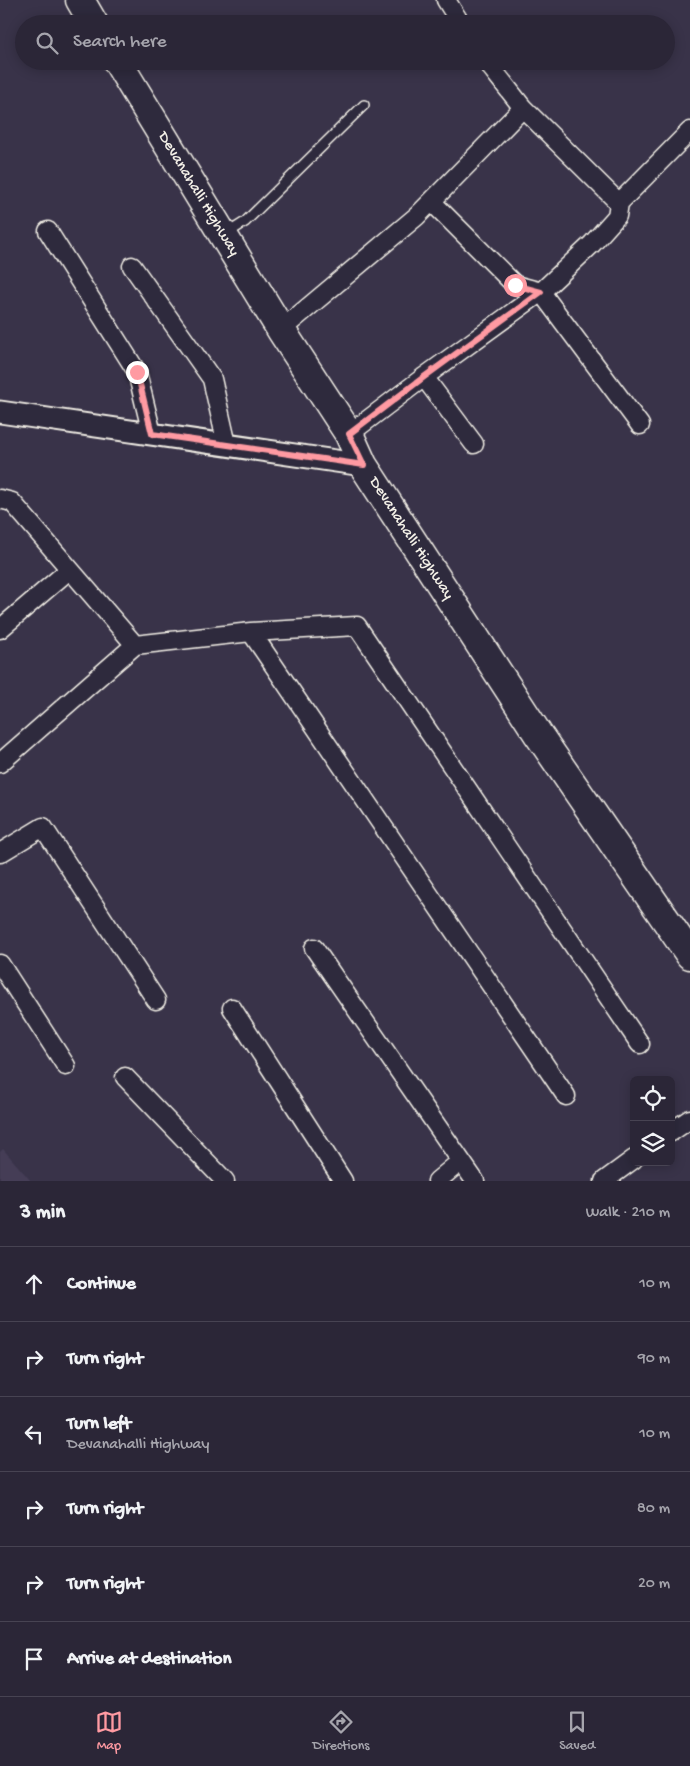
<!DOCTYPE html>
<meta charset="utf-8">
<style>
:root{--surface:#2b2637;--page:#332e3f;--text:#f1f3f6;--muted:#a6a5ad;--line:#474352;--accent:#ff9aa2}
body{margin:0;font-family:"Gochi Hand",sans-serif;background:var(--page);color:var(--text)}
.controls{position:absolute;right:15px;bottom:15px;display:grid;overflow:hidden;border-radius:8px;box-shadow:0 2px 12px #0003}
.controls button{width:45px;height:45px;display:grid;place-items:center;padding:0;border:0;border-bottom:1px solid var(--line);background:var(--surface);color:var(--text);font:25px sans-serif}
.stop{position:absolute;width:15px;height:15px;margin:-11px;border:4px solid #ff9aa2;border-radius:50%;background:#fff}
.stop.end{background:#ff9aa2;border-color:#fff;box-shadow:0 1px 5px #0008}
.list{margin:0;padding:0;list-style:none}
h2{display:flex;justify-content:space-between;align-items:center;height:65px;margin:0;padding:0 20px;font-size:21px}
h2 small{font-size:16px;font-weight:400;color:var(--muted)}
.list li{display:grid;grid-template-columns:32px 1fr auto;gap:15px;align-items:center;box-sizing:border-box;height:75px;padding:0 20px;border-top:1px solid var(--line)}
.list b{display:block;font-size:19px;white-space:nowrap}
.list p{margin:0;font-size:16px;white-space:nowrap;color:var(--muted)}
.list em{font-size:16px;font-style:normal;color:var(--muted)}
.icon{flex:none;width:28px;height:28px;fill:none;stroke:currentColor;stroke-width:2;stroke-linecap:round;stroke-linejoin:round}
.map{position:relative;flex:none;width:690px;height:1181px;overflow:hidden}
.search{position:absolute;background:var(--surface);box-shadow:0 2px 12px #0003;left:15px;right:15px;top:15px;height:55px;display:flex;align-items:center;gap:12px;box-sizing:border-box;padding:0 18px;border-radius:28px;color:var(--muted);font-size:19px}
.sheet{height:515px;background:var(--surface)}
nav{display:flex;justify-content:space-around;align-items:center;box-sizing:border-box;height:70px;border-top:1px solid var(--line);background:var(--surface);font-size:14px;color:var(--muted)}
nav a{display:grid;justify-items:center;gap:2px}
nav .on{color:var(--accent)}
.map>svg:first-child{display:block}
.built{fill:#453e57}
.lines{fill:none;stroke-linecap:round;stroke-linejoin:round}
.service-casing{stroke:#f4f1e8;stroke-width:12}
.minor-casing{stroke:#f4f1e8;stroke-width:21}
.tertiary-casing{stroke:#f4f1e8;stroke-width:25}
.primary-casing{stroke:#f4f1e8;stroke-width:31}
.service{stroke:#2f2a3d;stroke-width:9}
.minor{stroke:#2f2a3d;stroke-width:18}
.tertiary{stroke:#2f2a3d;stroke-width:21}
.primary{stroke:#2f2a3d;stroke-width:28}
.route{stroke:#ff9aa2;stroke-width:6}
.labels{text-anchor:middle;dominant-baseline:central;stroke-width:4.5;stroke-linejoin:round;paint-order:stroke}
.street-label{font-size:16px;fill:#f4f1e8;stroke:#2f2a3d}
</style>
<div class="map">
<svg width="690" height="1181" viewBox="0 0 690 1181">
<rect width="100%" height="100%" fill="#393349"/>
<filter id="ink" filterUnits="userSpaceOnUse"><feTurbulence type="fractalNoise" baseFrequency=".02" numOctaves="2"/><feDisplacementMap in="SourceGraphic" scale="10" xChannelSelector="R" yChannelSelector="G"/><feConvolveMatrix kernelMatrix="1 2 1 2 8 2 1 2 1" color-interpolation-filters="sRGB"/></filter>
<g filter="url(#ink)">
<path class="built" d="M3,1149L31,1181H0V1152Z"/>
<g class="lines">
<g class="service-casing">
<path id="service" d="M226,234L245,222L364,105"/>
</g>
<g class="minor-casing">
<path id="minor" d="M446,0L461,24
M486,61L523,108L619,203
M432,202L515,285L541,292L640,425
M48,231L137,372L152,434
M132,266L212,379L227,445
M281,330L417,216L523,108
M424,377L474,444
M349,434L424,377L541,292L592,244L617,216L619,203L690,131
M0,499L12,502L135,645
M0,629L69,570
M251,632L566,1096
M0,763L135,645L251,632L357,626L640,1044
M0,853L43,827L156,1000
M314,948L475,1181
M0,964L66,1066
M232,1008L343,1181
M125,1077L225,1181
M671,1132L690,1119
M437,1181L461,1161
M604,1181L634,1159"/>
</g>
<g class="tertiary-casing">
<path id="tertiary" d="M0,412L363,465"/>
</g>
<g class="primary-casing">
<g id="primary">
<path d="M80,0L94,24"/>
<path id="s1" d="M117,61L281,330L349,434L363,465L538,734L690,955"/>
</g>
</g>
<use href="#service" class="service"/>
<use href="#minor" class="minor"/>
<use href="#tertiary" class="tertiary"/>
<use href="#primary" class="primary"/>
</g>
</g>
<g class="lines" filter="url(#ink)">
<path class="route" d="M137,372L152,434L364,465L349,434L424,377L541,292L515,285"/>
</g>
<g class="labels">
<g class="street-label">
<text stroke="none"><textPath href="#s1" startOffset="156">Devanahalli Highway</textPath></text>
<text stroke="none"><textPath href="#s1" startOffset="561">Devanahalli Highway</textPath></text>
</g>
</g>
</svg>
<div class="controls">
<button><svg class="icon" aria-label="locate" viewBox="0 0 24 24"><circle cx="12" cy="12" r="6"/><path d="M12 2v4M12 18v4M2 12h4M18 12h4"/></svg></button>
<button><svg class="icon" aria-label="layers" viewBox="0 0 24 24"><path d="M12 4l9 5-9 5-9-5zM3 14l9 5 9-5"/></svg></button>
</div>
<div class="stop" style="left:515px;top:285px"></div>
<div class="stop end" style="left:137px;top:372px"></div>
<div class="search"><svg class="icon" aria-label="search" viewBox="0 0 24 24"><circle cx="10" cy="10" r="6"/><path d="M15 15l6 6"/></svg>Search here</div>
</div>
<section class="sheet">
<h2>3 min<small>Walk · 210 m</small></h2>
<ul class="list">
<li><svg class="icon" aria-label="ahead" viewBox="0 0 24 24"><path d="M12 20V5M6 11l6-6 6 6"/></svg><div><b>Continue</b></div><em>10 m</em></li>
<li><svg class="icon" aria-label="right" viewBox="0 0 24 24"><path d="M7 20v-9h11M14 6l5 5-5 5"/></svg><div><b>Turn right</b></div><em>90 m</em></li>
<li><svg class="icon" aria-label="left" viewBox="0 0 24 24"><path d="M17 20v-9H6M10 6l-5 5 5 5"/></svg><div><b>Turn left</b><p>Devanahalli Highway</p></div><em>10 m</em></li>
<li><svg class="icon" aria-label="right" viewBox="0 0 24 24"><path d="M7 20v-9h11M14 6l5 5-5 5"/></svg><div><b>Turn right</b></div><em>80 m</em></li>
<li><svg class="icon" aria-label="right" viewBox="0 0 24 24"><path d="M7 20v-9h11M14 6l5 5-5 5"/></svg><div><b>Turn right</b></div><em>20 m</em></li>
<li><svg class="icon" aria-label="arrive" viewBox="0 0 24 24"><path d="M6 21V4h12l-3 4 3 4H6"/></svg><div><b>Arrive at destination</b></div></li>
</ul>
</section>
<nav>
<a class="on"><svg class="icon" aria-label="map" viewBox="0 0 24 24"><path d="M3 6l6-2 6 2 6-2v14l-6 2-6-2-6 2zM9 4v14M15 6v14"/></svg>Map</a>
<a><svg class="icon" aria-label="directions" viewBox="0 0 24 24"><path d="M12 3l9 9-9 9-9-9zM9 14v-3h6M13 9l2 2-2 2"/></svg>Directions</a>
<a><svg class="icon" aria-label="saved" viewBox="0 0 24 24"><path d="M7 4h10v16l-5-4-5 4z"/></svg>Saved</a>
</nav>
